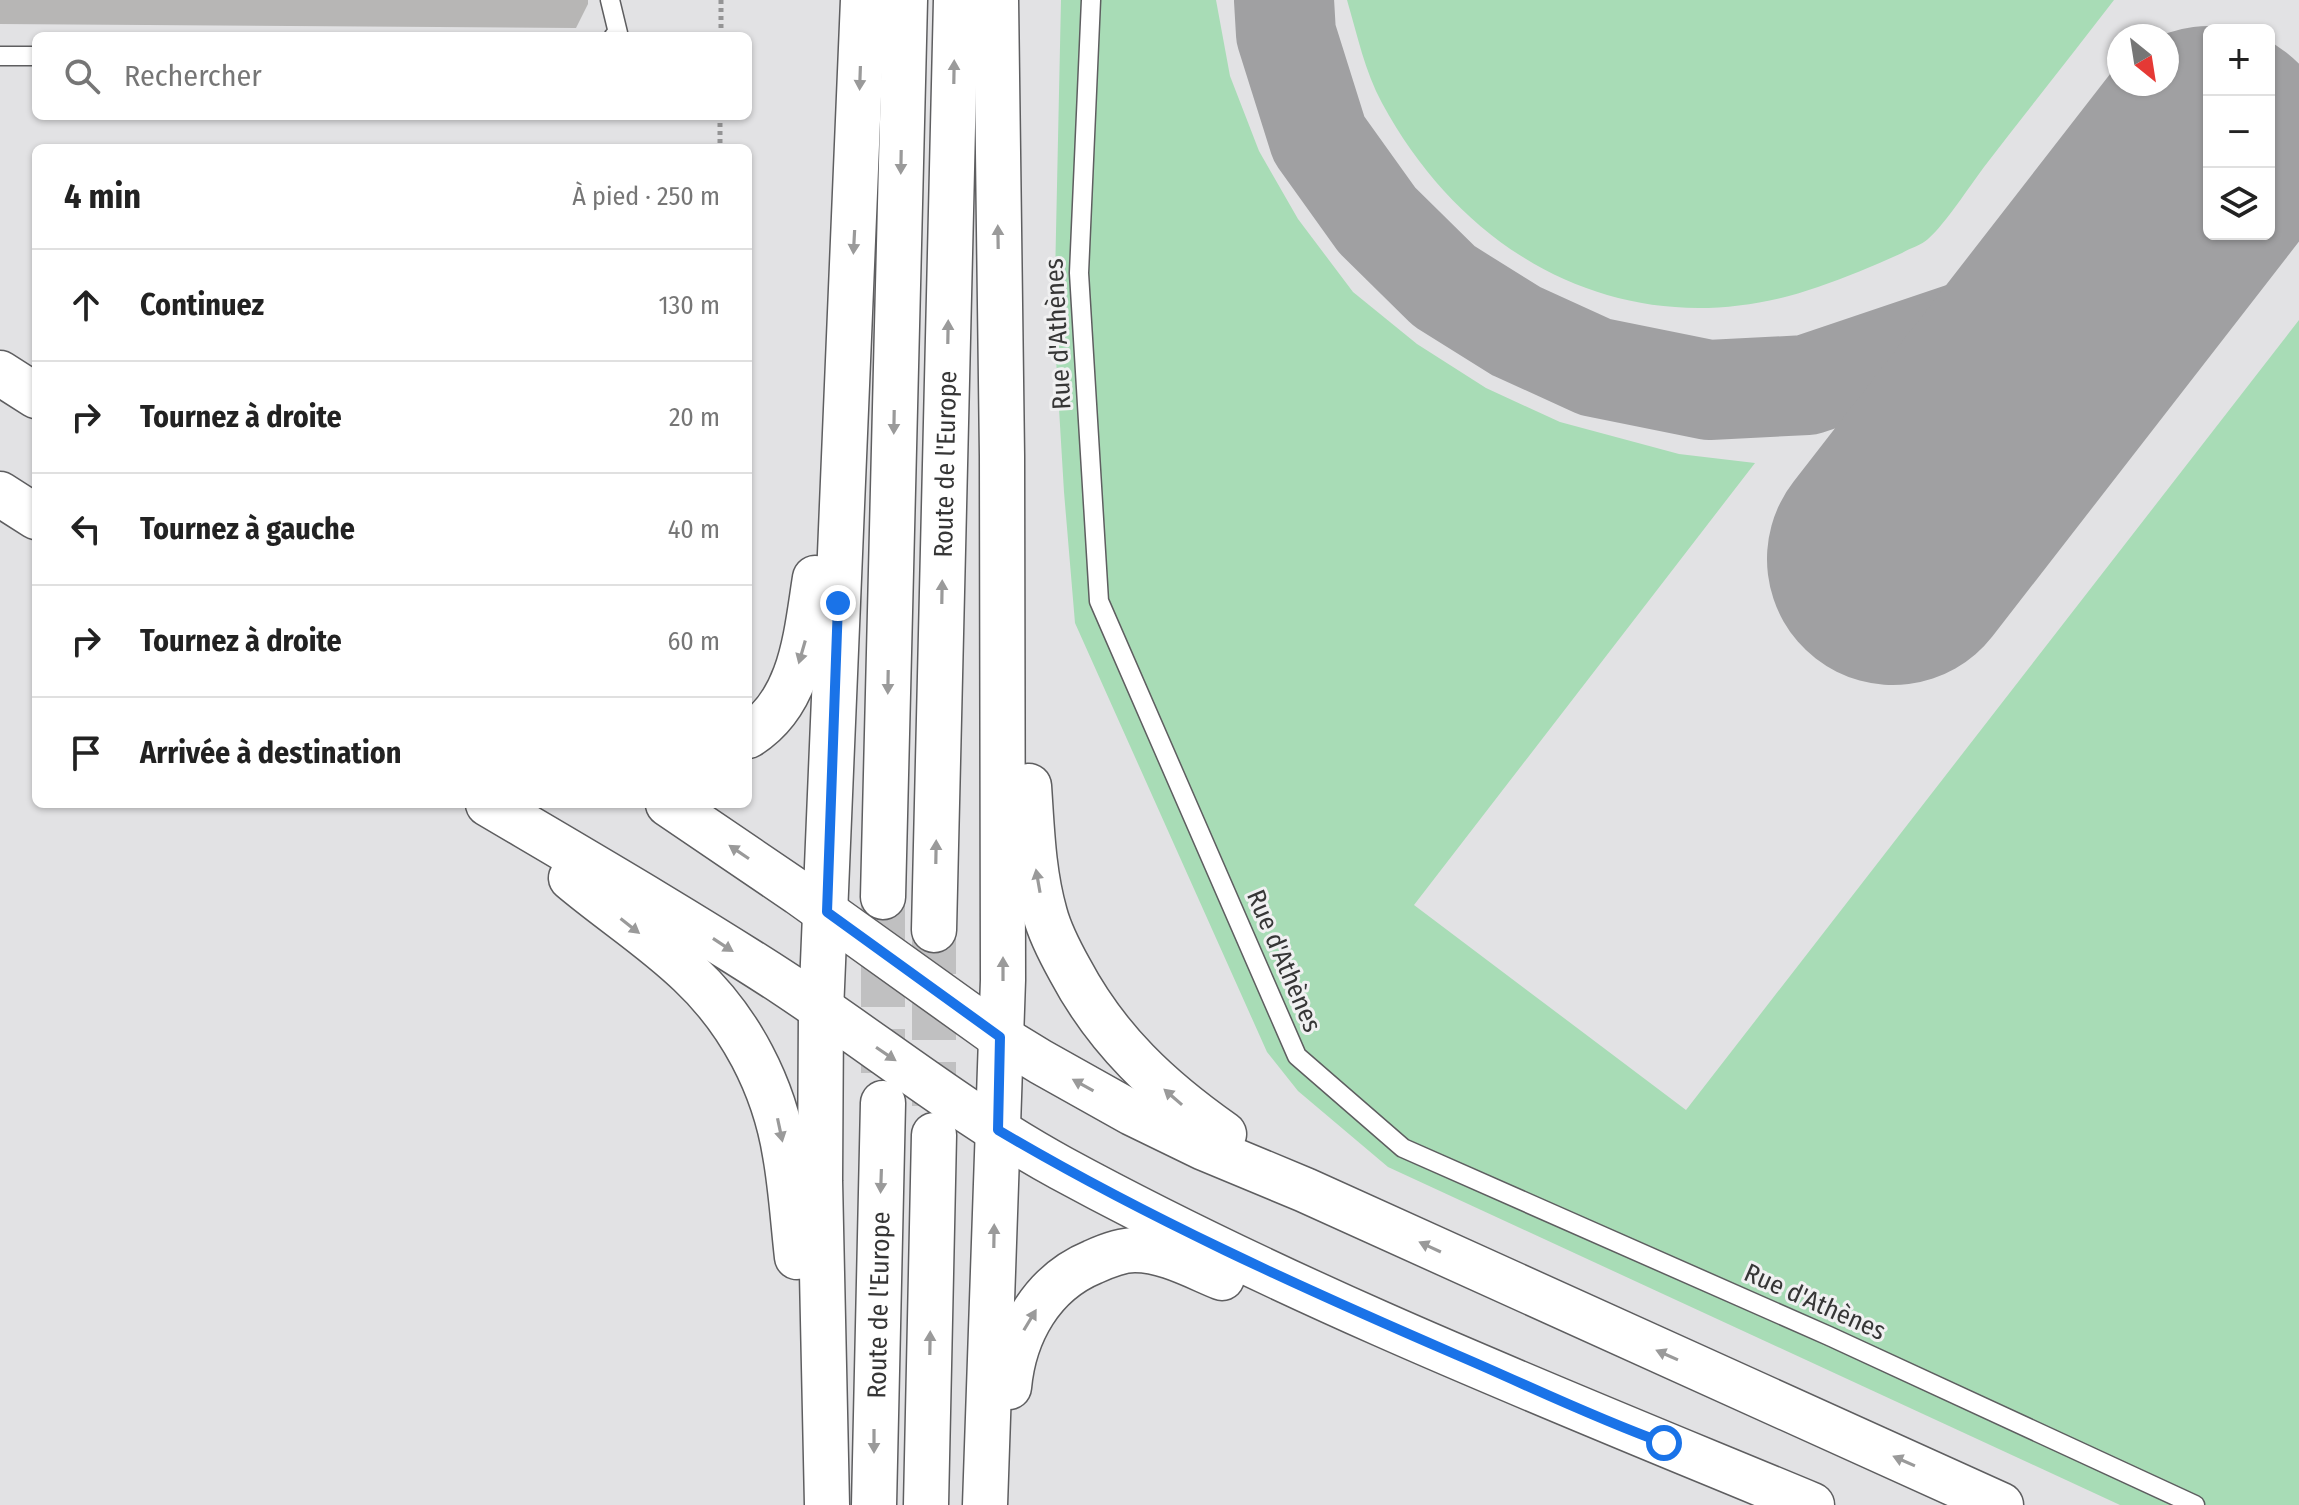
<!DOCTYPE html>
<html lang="fr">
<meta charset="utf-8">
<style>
:root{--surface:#fff;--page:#f2f2f2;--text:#222;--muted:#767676;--line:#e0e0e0}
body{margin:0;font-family:"Fira Sans Condensed",sans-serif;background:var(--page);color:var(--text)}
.controls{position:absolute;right:24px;top:24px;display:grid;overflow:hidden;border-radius:12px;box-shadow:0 2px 6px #0004}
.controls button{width:72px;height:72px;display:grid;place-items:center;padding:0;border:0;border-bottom:2px solid var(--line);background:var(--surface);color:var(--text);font:40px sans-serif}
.compass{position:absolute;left:2107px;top:24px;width:72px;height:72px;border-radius:50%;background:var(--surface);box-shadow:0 2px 6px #0004;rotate:150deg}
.stop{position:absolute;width:24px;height:24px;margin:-18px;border:6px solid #1a73e8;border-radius:50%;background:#fff}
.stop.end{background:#1a73e8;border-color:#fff;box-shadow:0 2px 8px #0008}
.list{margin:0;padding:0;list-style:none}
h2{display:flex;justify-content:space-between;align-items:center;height:104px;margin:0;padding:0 32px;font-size:34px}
h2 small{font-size:26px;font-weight:400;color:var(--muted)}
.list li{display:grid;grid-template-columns:52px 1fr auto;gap:24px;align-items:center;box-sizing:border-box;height:112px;padding:0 32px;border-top:2px solid var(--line)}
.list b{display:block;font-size:30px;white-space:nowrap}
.list em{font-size:26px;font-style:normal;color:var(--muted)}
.icon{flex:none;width:44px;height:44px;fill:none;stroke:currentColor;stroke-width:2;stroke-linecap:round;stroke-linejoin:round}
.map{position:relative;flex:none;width:2299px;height:1505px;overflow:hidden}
.search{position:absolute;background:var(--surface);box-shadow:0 2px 6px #0004;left:32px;top:32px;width:720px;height:88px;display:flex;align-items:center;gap:20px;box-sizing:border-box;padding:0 28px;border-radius:12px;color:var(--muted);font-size:30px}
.panel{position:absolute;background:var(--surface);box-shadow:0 2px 6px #0004;left:32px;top:144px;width:720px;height:664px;border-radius:12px}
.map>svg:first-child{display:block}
.green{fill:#a8dcb6}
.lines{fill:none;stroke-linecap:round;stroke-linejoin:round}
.taxiway{stroke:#a0a0a2;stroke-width:100}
.runway{stroke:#a0a0a2;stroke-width:252}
.building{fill:#b7b6b5}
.primary-tunnel{stroke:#c0c0c1;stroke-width:44;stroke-dasharray:44 22;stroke-linecap:butt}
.lane-casing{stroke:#5e5e60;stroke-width:21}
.primary-casing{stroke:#5e5e60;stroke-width:47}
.path{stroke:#949495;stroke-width:5;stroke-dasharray:4 4;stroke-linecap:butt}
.lane{stroke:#fff;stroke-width:18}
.primary{stroke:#fff;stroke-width:44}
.oneway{fill:#9a9a9a}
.route{stroke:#1a73e8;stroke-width:10}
.labels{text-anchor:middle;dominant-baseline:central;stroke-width:6;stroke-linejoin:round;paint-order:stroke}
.street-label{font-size:26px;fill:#363636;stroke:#f0f0f1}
</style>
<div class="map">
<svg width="2299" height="1505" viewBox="0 0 2299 1505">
<rect width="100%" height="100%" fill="#e2e2e4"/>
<path class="green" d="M1061,0H1216L1230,76L1259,151L1298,219L1353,292L1417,344L1486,388L1560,422L1679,454L1755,463L1414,905L1686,1110L2299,320V1505H2120L1388,1167L1298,1091L1267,1052L1075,623L1064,492L1054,325Z
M1347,0H2114C2071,56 2027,111 1984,167C1969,187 1946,223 1928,239C1922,245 1910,248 1902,253C1874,266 1847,277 1818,287C1638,350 1470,266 1382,103C1365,72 1357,34 1347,0Z"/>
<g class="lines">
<path class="taxiway" d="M1284,0L1286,34L1319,139L1377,220L1444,286L1516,331L1595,367L1709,390L1807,385L1970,330L2090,270L2176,194"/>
<path class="runway" d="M1893,559L2209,152"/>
</g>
<path class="building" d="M0,0H588V4L576,28L0,24Z"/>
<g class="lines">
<path class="primary-tunnel" d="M883,897V1103
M934,930V1120"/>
<g class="lane-casing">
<path id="lane" d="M610,0L618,33L614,36
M1091,0L1079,273L1099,601L1297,1056L1403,1148L1829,1336L2195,1505
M0,56H36"/>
</g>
<g class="primary-casing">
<g id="primary">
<path d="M0,373L36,396"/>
<path d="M0,494L36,517"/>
<path d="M748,736C802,703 806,634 815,578"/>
<path d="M1029,786C1032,829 1033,872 1045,914C1050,933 1060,952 1070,970C1107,1040 1160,1089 1224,1134"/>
<path d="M488,804C588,863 688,921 785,984C877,1045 964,1115 1061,1168C1302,1299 1559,1400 1812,1505"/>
<path d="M668,804L799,893L1000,1037L1041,1062L1132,1113L1204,1148L1305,1190L2001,1505"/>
<path d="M571,878C610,911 654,939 690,974C740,1021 774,1086 785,1154C791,1187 793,1222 797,1257"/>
<path d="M883,897L905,0"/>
<path id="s1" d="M934,930L956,0"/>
<path d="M1009,1387C1014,1333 1042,1283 1093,1262C1106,1256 1121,1250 1135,1250C1165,1250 1195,1267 1222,1278"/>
<path d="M827,1505L820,1181L821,1011L863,0"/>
<path id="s2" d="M874,1505L883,1103"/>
<path d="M926,1505L934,1135"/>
<path d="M985,1505L1003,980L1002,456L996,0"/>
</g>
</g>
<path class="path" d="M721,36V0
M720,143V116"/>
<use href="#lane" class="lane"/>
<use href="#primary" class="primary"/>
</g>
<defs><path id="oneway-solid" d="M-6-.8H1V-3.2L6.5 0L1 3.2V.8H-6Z" transform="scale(2)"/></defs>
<g class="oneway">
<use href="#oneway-solid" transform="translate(954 72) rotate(-89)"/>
<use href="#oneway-solid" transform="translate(860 78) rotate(92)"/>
<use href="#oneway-solid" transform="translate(901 162) rotate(91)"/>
<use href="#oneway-solid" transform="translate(998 237) rotate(-91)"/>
<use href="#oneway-solid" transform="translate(854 242) rotate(93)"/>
<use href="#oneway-solid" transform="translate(948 332) rotate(-89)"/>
<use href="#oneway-solid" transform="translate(894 422) rotate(91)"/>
<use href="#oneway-solid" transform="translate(942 592) rotate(-89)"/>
<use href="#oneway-solid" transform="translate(802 652) rotate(106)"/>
<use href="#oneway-solid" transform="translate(888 682) rotate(91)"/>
<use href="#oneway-solid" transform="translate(739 852) rotate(-146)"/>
<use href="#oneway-solid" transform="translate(936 852) rotate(-89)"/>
<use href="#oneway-solid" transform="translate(1038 881) rotate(-100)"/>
<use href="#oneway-solid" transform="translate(630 926) rotate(38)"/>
<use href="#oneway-solid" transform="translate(723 945) rotate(33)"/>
<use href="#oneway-solid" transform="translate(1003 969) rotate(-90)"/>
<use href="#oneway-solid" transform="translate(886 1054) rotate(34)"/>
<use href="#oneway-solid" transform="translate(1083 1085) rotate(-151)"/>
<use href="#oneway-solid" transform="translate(1173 1097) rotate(-139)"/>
<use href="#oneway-solid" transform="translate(780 1130) rotate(78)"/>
<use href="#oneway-solid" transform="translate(881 1181) rotate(92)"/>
<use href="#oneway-solid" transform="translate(994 1236) rotate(-89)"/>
<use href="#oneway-solid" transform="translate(1430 1247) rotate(-155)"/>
<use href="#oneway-solid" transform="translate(1030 1320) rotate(-59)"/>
<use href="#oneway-solid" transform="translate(930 1343) rotate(-89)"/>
<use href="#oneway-solid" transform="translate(1667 1355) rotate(-156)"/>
<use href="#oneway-solid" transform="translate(874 1441) rotate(90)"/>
<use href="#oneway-solid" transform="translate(1904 1461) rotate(-156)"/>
</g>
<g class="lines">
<path class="route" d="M838,603L827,912L1000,1037L998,1130C1145,1217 1300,1287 1457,1355C1525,1384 1594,1418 1664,1443"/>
</g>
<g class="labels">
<g class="street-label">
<text transform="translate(1058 334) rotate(-93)">Rue d'Athènes</text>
<text stroke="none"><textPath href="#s1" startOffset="466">Route de l'Europe</textPath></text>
<text transform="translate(1284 961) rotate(67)">Rue d'Athènes</text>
<text transform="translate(1815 1302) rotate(24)">Rue d'Athènes</text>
<text stroke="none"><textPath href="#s2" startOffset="200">Route de l'Europe</textPath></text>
</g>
</g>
</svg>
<div class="controls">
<button>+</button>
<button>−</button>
<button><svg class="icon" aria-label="layers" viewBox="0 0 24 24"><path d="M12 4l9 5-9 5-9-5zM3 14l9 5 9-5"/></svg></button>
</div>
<svg class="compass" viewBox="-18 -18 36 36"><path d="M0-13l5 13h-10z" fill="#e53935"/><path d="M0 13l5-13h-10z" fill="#767676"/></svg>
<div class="stop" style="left:1664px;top:1443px"></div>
<div class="stop end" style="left:838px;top:603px"></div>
<div class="search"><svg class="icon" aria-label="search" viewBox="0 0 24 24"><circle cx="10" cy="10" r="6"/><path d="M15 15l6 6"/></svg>Rechercher</div>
<section class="panel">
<h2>4 min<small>À pied · 250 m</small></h2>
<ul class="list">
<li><svg class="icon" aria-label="ahead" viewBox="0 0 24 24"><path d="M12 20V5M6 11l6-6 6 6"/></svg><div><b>Continuez</b></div><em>130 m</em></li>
<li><svg class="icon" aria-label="right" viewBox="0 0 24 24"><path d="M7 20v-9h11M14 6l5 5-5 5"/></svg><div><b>Tournez à droite</b></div><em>20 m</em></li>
<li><svg class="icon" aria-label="left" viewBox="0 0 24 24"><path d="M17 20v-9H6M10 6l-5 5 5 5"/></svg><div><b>Tournez à gauche</b></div><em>40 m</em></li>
<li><svg class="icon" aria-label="right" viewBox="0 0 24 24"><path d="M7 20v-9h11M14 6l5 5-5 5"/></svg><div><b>Tournez à droite</b></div><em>60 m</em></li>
<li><svg class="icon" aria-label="arrive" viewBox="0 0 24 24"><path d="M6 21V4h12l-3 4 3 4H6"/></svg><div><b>Arrivée à destination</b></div></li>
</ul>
</section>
</div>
